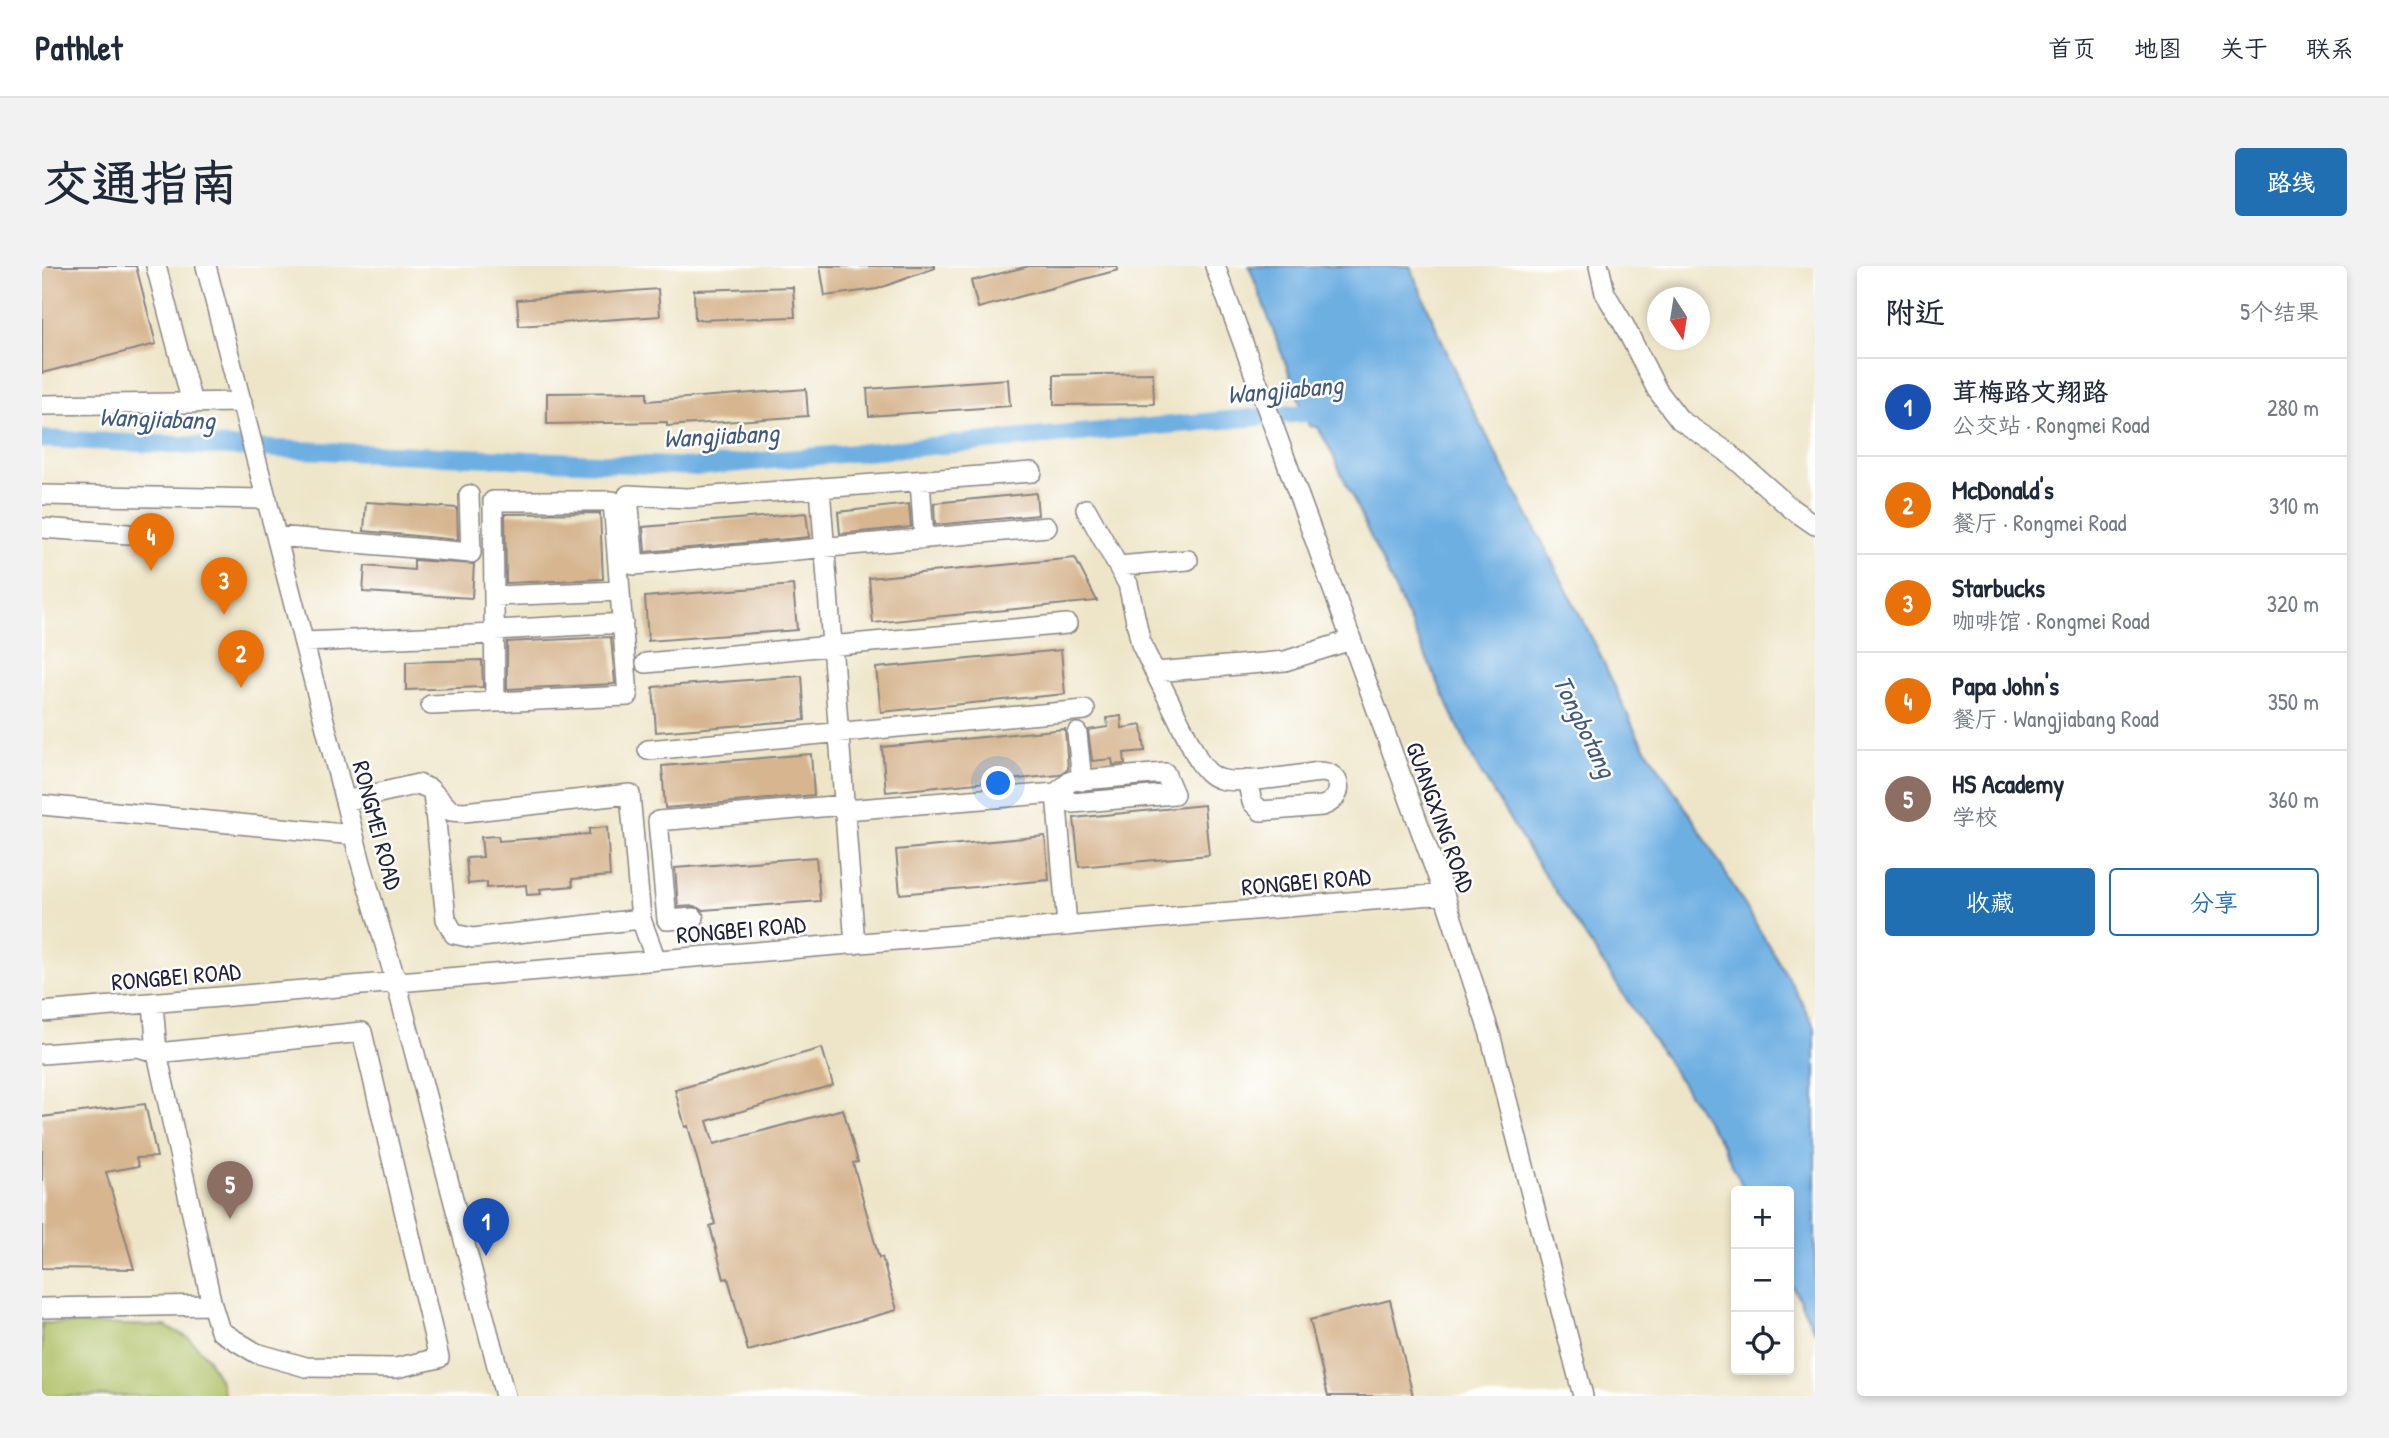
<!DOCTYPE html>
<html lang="zh">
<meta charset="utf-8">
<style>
:root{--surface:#fff;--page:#f2f2f3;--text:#1f2937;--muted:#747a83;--line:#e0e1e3;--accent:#1f6fb2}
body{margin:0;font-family:"Patrick Hand","LXGW WenKai TC",sans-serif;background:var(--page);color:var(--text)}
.controls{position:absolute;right:21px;bottom:21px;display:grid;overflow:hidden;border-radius:7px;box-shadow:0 4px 10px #0003}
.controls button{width:63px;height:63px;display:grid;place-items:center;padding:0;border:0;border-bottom:2px solid var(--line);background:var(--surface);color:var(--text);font:35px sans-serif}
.compass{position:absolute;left:1605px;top:21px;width:63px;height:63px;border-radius:50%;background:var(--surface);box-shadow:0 4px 10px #0003;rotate:168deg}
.you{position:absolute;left:957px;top:518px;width:24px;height:24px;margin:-18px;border:5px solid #fff;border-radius:50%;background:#1a73e8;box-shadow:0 0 0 10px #1a73e833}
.badge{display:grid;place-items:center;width:46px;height:46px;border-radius:50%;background:var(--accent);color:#fff;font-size:23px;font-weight:700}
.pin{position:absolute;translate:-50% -58px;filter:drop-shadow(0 2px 4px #0008)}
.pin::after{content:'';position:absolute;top:37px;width:24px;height:21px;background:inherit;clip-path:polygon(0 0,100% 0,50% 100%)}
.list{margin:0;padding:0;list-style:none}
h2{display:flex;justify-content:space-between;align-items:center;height:91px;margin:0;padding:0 28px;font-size:30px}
h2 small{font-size:23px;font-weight:400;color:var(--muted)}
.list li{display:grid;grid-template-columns:46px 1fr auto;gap:21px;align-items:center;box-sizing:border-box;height:98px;padding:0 28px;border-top:2px solid var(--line)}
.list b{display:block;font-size:26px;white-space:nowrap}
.list p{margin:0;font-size:23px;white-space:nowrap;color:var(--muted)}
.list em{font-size:23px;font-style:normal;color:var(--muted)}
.actions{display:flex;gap:14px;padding:21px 28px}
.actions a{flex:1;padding:16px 0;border:2px solid var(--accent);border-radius:7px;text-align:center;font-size:24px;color:var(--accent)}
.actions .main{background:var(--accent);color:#fff}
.icon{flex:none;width:38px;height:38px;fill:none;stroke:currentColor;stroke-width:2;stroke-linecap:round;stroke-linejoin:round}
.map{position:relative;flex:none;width:1773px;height:1130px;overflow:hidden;border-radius:7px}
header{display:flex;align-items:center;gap:42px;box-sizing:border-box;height:98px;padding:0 35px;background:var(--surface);border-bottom:2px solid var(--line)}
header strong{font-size:33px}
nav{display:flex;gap:38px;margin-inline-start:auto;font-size:24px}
.intro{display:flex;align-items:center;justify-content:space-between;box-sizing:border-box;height:168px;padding:0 42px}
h1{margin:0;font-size:49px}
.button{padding:18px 32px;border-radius:7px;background:var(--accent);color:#fff;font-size:24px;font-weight:700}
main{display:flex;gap:42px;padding:0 42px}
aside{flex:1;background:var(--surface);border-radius:7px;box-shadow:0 4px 10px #0003}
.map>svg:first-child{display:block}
.green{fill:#acbd60;stroke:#67704e;stroke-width:2}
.water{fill:#6eafe2;stroke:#48688e;stroke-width:2}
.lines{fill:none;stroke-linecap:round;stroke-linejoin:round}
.canal{stroke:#6eafe2;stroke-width:18}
.building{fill:#d6b58f}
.minor-casing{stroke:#888482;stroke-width:22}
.minor{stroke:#fff;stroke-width:19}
.labels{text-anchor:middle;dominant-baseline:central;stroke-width:5;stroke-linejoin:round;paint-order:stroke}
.street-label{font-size:24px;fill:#22223b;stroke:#fff}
.water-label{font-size:26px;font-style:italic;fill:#405a7e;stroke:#fff}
</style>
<header>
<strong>Pathlet</strong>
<nav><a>首页</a><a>地图</a><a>关于</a><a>联系</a></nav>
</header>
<div class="intro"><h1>交通指南</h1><a class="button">路线</a></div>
<main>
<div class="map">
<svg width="1773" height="1130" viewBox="0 0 1773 1130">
<rect width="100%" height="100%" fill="#fff"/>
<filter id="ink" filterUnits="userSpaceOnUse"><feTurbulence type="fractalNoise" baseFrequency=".0143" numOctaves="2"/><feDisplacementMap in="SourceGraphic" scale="14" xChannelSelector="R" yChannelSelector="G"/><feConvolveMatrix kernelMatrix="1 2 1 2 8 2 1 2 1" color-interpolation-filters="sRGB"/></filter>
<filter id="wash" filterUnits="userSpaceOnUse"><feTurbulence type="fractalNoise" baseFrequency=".00686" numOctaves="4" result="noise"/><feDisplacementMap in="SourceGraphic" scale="28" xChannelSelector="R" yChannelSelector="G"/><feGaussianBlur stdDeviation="1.57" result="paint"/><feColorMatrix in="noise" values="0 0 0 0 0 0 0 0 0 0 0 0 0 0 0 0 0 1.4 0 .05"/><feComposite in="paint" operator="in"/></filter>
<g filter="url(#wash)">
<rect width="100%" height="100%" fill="#eee5c8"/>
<path class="green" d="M0,1057L123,1060L147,1072L165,1091L179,1117L183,1130H0Z"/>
<path class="water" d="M1207,0H1368L1422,126L1554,380L1595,469L1653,556L1751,720L1773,762V1066L1747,1013V925H1703L1681,880L1487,585L1433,497L1290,187L1276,161L1267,160Z"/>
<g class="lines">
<path class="canal" d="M0,173L654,201L1285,145"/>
</g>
<g id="blocks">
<path class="building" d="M0,0H94L114,78L0,107Z
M778,0H893V2L835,23L783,30Z
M987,0H1075L1076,4L936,42L929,15Z
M751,21L753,51L653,54L652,24Z
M616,23L618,50L477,60L475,34Z
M1111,107L1112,138L1012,139V109Z
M966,113L968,140L827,150L825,123Z
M764,123L766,150L625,160V156L505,158V127L605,126V135Z
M994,227L996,249L893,259L892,237Z
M324,236L415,242L416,274L322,265Z
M867,238L869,261L798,268L796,246Z
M558,247L561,313L464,317L463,248Z
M764,247L767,271L603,286L601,261Z
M1033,292L1055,335L831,357L827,312Z
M372,294L432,298L430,332L321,326L323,300L372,304Z
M751,319L755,364L606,375L603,331Z
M569,371L573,418L465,423V376Z
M1019,384L1023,428L839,446L834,402Z
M440,394L441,421L364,424V396Z
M760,410L763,454L614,466L611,421Z
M1079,450L1080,462L1100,459L1103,485L1082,487L1083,498L1071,499L1070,493L1050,495L1046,464L1066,461L1065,452Z
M1023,463L1026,503L1017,509L844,526L840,481Z
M769,488L772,529L623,542L620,500Z
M1162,539L1167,589L1037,601L1032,552Z
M565,561L568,610L530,613L531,620L498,623L499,628L485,629L484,619L445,622V616L426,618L424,592L441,591L439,571L456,570L457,575L547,568V563Z
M1003,570L1007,614L858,628L854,584Z
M774,591L778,635L661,644L652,640L636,641L633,602Z
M780,782L791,819L665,855L672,878L801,843L816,896L811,897L837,992L840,991L855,1044L706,1085L686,1012L682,1013L668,960L673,958L646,860L643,861L633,824Z
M103,838L115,891L94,892L97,900L64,906L92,1003L0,1002V851Z
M1348,1034L1371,1130H1286L1268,1054Z"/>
</g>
</g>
<g filter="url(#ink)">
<use href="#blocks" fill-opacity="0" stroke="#888482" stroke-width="2"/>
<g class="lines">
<g class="minor-casing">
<path id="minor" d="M114,0L150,137
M164,0L319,597L354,716L463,1130
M1173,0L1402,628L1448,768L1541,1130
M1557,0L1563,27L1582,59L1615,124L1638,154L1684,185L1750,243L1773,259
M0,139L200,136
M990,206L645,232L586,229L592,299L1005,261
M878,215L882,273
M778,222L813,678
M0,229L225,233
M1044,243L1086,318L1099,378L1157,495C1163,503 1168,510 1178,513C1195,519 1256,509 1277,506C1302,506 1303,533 1280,540L1219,545L1210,536L1205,514
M0,262L86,268
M234,270L429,287L427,229
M1076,300L1146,294
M452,330L578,325
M453,364L581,357
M262,376L453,368
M604,397L1025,358
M1113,406L1243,395L1309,374
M389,439L586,430L571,235H451L453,436
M1035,467L1040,515
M606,484L1043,444
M1123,507L1132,528L1031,537L1014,527L1029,515Z
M391,527L404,653L412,668L431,672L599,653
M303,535L376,518L388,523L409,545L422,546L588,528L599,653L614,694
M0,539L312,569
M803,544L1014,527L1025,660
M652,652L625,654L616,555L802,539
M0,746L1402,628
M0,788L96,781L115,787L320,766L397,1092L354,1102L264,1101L214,1087L178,1065L170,1039L115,787L111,737
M0,1042L170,1039"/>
</g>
<use href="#minor" class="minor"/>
</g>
</g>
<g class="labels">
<g class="street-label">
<text transform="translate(1399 551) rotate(70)">GUANGXING ROAD</text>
<text transform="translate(336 559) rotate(75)">RONGMEI ROAD</text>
<text transform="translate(1264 615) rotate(-5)">RONGBEI ROAD</text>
<text transform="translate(699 663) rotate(-5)">RONGBEI ROAD</text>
<text transform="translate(134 710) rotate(-5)">RONGBEI ROAD</text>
</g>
<g class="water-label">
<text transform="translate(1243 123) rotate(-5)">Wangjiabang</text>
<text transform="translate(115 152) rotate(2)">Wangjiabang</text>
<text transform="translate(679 169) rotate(-3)">Wangjiabang</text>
<text transform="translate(1543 460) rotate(64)">Tongbotang</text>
</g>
</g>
</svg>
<div class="controls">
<button>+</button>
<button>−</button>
<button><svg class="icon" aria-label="locate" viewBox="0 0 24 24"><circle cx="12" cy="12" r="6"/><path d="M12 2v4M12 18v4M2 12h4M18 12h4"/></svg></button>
</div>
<svg class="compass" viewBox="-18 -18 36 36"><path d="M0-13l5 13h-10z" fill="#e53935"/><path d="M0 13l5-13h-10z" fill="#747a83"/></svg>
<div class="you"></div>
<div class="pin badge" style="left:444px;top:990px;background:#1a4fb4">1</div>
<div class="pin badge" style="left:199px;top:422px;background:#e8710a">2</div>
<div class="pin badge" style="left:182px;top:349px;background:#e8710a">3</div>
<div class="pin badge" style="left:109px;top:305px;background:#e8710a">4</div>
<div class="pin badge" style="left:188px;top:953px;background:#8d6e63">5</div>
</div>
<aside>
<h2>附近<small>5个结果</small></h2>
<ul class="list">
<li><span class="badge" style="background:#1a4fb4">1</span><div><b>茸梅路文翔路</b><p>公交站 · Rongmei Road</p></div><em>280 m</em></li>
<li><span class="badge" style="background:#e8710a">2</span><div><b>McDonald's</b><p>餐厅 · Rongmei Road</p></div><em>310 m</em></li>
<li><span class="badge" style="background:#e8710a">3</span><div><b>Starbucks</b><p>咖啡馆 · Rongmei Road</p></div><em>320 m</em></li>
<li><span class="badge" style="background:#e8710a">4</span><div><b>Papa John's</b><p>餐厅 · Wangjiabang Road</p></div><em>350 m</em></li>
<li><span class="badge" style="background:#8d6e63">5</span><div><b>HS Academy</b><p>学校</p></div><em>360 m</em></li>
</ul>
<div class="actions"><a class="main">收藏</a><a>分享</a></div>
</aside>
</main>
